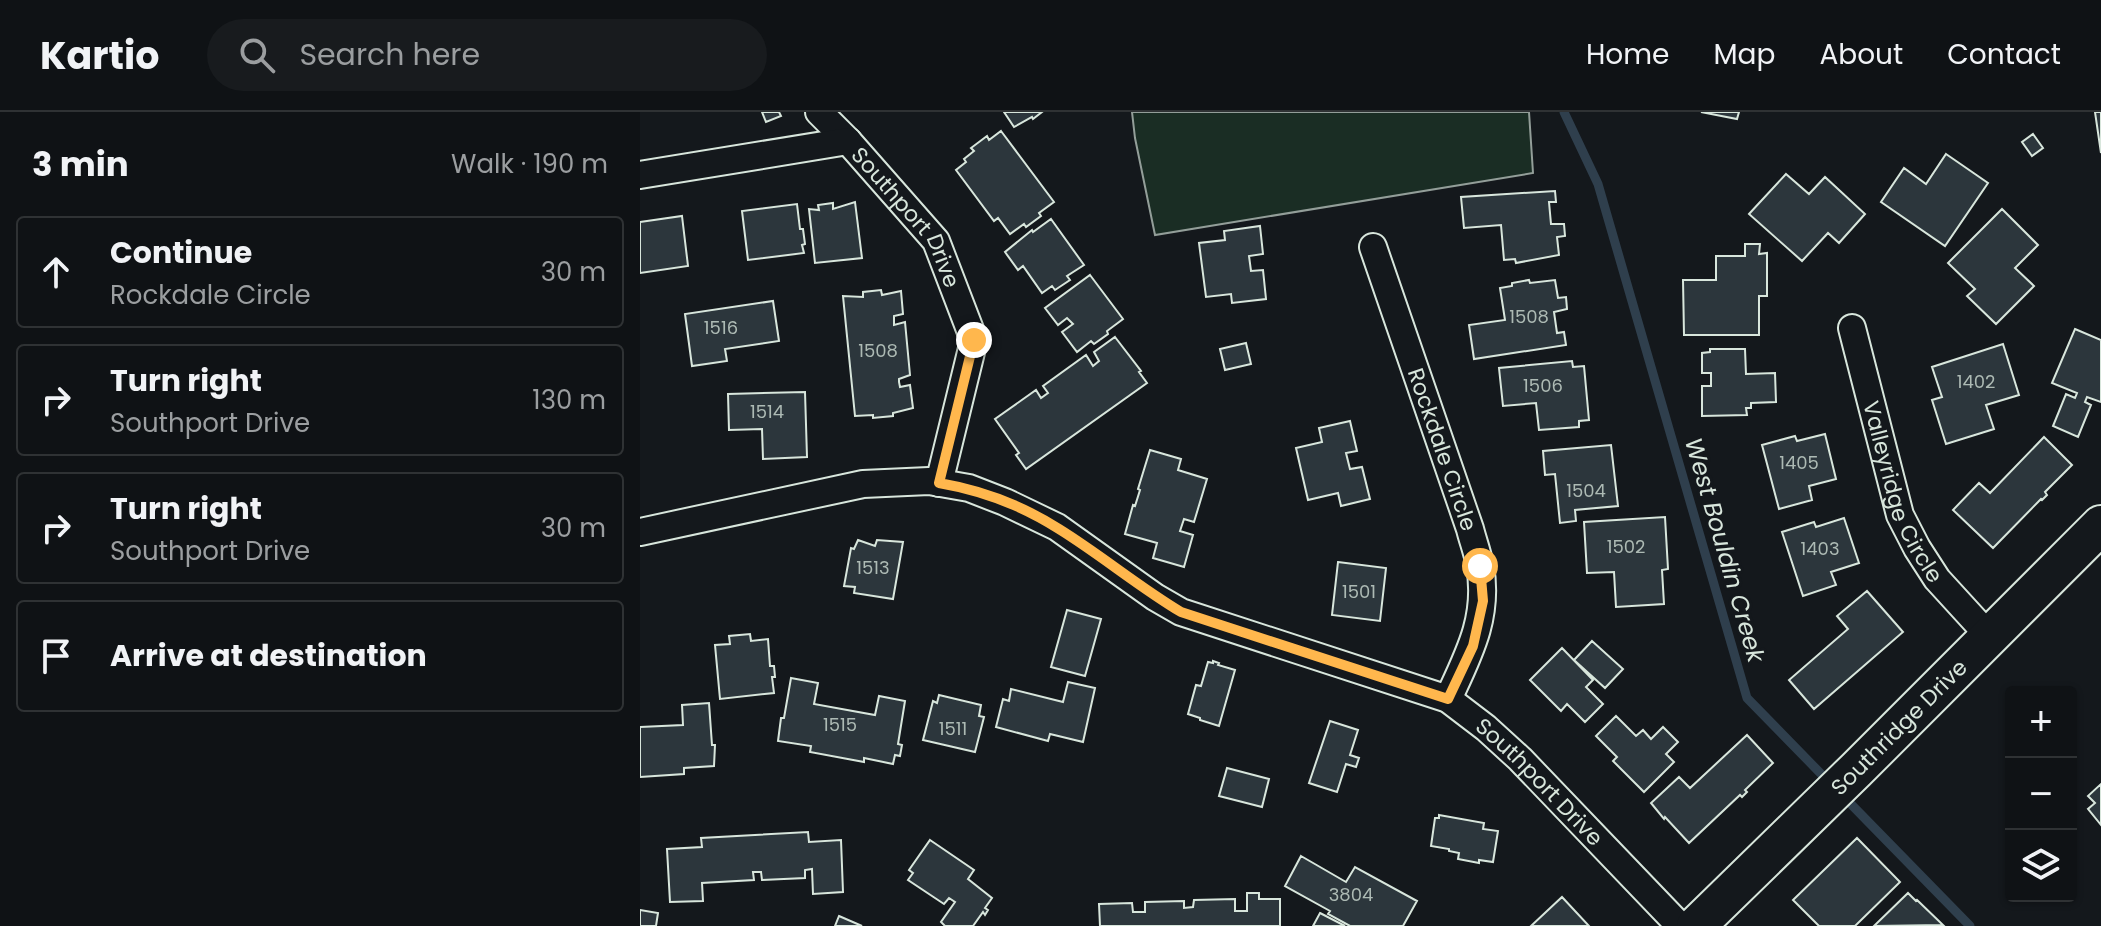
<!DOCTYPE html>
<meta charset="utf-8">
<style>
:root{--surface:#0f1215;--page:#181b1e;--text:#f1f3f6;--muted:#9b9ea0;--line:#2f3234}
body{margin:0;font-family:Poppins,sans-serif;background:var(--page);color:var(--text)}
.controls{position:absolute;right:24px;bottom:24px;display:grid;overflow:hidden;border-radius:8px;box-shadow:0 2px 6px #0004}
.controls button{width:72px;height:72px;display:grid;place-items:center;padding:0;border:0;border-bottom:2px solid var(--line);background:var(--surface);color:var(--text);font:40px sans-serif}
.stop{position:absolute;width:24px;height:24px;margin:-18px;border:6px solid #ffb74d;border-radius:50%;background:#fff}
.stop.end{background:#ffb74d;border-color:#fff;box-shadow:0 2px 8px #0008}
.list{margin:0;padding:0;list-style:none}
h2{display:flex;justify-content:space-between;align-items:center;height:104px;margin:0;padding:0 32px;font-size:34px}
h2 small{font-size:26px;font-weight:400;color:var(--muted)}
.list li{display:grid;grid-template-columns:52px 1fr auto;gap:24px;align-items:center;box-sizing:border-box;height:112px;margin:0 16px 16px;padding:0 16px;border:2px solid var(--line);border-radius:8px}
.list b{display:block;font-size:30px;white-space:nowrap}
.list p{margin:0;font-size:26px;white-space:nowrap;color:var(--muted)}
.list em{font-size:26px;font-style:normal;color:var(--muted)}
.icon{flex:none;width:44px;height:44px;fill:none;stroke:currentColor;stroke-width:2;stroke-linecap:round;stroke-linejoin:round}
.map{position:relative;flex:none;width:1461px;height:814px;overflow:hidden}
header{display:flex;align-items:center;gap:48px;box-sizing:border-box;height:112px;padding:0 40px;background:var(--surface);border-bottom:2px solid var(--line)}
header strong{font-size:38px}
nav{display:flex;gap:44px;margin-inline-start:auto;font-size:28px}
.search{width:560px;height:72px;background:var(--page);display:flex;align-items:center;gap:20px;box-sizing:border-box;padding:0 28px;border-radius:44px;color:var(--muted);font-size:30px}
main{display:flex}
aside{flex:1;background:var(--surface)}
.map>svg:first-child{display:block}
.green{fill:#1a2d24;stroke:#939e99;stroke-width:2}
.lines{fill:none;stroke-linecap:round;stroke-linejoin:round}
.stream{stroke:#2f3f4d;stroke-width:9}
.building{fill:#2c363c;stroke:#d8e6dc;stroke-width:2}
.street-casing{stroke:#d8e6dc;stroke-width:30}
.secondary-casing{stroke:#d8e6dc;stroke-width:42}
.street{stroke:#14181c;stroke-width:26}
.secondary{stroke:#14181c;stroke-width:38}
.route{stroke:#ffb74d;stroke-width:10}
.labels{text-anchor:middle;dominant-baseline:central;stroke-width:6;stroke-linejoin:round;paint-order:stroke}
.number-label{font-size:18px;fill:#adbab4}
.street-label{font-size:22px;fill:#d8e6dc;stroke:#14181c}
.water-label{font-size:24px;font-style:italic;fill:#d8e6dc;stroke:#14181c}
</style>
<header>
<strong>Kartio</strong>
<div class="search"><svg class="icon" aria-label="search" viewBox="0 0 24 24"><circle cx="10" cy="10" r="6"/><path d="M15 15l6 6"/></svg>Search here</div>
<nav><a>Home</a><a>Map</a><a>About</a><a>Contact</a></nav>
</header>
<main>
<aside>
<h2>3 min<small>Walk · 190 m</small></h2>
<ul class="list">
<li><svg class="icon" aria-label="ahead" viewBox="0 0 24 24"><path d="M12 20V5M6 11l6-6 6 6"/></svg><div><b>Continue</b><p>Rockdale Circle</p></div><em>30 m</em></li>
<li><svg class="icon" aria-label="right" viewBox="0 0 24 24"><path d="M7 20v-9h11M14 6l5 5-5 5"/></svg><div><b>Turn right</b><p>Southport Drive</p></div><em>130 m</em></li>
<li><svg class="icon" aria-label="right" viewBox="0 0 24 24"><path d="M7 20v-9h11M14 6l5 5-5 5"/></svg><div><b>Turn right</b><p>Southport Drive</p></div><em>30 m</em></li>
<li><svg class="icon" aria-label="arrive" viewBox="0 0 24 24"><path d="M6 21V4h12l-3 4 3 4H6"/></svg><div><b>Arrive at destination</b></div></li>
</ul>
</aside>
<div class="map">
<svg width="1461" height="814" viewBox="0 0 1461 814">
<rect width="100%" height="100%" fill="#14181c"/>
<path class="green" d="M492,0H889L893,61L515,123L495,26Z"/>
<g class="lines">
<path class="stream" d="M924,0L958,72L1107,586L1189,670
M1203,684L1330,814"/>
</g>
<path class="building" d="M122,0H139L141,4L126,10Z
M364,0H402L393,7L392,5L374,15Z
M1061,0H1099L1097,7Z
M1455,0H1461V41Z
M361,19L414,90L399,101L401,104L386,115L384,112L370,122L358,106L354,109L316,58L326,50L324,47L334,39L331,36L347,24L349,28Z
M1393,22L1403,36L1392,44L1382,30Z
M1306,42L1348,71L1305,134L1241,90L1264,56L1286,72Z
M1146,62L1169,82L1185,65L1225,102L1199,131L1188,121L1162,149L1109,102Z
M915,79L916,90H909L911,112H924L925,124L917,125L919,143L876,151L875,147L864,148L861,113L824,116L821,85Z
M215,90L222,146L175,151L169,97L179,98L178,93L193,91V97Z
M157,92L160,117H163L165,132L162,133L164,141L108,148L102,99Z
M1362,97L1398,133L1375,156L1394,174L1356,212L1327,184L1335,177L1308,151Z
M42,104L48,154L0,161V110Z
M411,107L444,153L427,164L430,168L415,178L412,174L402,181L383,154L378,158L365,140L392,118L393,120Z
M620,114L623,142L609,144L611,159L623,158L626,187L592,191L591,182L566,185L559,131L585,128L584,119Z
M1105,132H1120L1119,142L1127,141V184H1119V223H1044L1043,168H1076V144H1105Z
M450,163L483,207L467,219L468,222L454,232L451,229L437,240L422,220L433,212L427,206L418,213L405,196Z
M889,168L890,171L915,168L918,186L926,185L927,197L914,200L917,221L924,220L926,233L834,247L829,213L865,208L860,176L872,174V171Z
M241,178L242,183L261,179L263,202L254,204V213L265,210L270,263L259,267V270L260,275L270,273L273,296L253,301V304L233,306V303L215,304L203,184L223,185V180Z
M133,189L139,229L85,237L87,249L52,254L45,202Z
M1435,217L1461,228V290L1447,285L1445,290L1451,293L1438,325L1413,314L1426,282L1435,286L1437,281L1412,271Z
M475,225L501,259L499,260L507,271L386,357L376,343L379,341L355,307L396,278L401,286L408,281L403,274L446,243L453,254L459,249L454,240Z
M606,231L611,252L585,258L580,237Z
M1363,232L1379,283L1346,293L1354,317L1306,332L1292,288L1302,285L1292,255Z
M1070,237H1105L1106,262L1135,261L1136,290L1111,291V296H1106L1107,303L1062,304V274H1071V261H1062V241L1070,240Z
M932,249L933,255L944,254L949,308L939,309V315L899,318L896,291L863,294L859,256Z
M165,280L167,345L123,347L122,317L89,318L88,282Z
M710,309L717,339L706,341L710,357L722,355L730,387L701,394L698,381L668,388L656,336L682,330L679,316Z
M1185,322L1196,367L1169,374L1172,388L1139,397L1122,333L1155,324L1157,329Z
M1404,325L1432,353L1405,380L1407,383L1402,388L1401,387L1353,436L1313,398L1339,371L1350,381Z
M971,333L978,394L935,398L936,409L920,411L915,362L905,363L903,339Z
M510,338L541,347L538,358L567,367L554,410L544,407L540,419L553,423L544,455L513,446L517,431L485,422L493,393L495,394L500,378L498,377Z
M1025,405L1028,457L1022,458L1024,492L976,495L974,460L947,461L944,410Z
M1204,406L1219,451L1191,460L1196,473L1163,484L1142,420L1174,410L1176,415Z
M218,428L235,434L237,428L263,430L253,487L214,481L215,475L204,474L211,436L214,437Z
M698,450L746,456L740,509L692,503Z
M1227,479L1263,520L1174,597L1149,568L1208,517L1197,504Z
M427,498L461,507L445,564L411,555Z
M110,522L111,529L128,527L130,554H134L135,565H132L134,581L80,587L75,533L90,532L89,524Z
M952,529L983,557L965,576L934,548Z
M922,536L953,568L946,575L963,592L945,610L927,592L921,599L890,568Z
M573,549L579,551L578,553L595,558L579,614L560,608V606L548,602L556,573L561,574L568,550L573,551Z
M151,566L178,571L174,592L235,603L239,584L265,589L258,632L262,633L260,644L255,643L253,652L224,646V650L170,640L171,634L138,629L141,606H144Z
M428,570L455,576L443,630L410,622L408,629L356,615L363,587L369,589L371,577L423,590Z
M299,583L341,593L339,604L344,605L335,640L283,628L293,589L297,591Z
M69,591L72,633H75L74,654L44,656V662L0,665V615L43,613L42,593Z
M976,604L996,624L1003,618L1011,627L1023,615L1038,630L1026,642L1034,650L1004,680L973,649L977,645L956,624Z
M690,609L718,618L710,643L719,646L716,655L706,652L697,680L669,671Z
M1107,623L1133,651L1105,678L1107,680L1102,685L1100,683L1049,731L1025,705L1024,707L1011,691L1039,665L1050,676Z
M587,656L629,667L622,695L579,684Z
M1461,672V713L1448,697L1455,691L1448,684Z
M799,703L844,711L843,717L858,719L853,750L839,748V751L818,747L819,741L809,739V737L791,734L795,706H799Z
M168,720L169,730L201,728L203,780L173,782L172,757L165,758V766L122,768L121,760H113L114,768L62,771L63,789L30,790L27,737L62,735L61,726Z
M1217,726L1260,770L1215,814H1179L1153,788Z
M290,728L334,758L328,767L352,786L345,796L348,798L345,803L343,800L333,814H305L301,810L315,790L309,786L304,792L268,768L273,761L269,758Z
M661,744L706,770L715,755L777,789L763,814H710L688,802L690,799L645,774Z
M607,781H619V787H640V814H460L459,792L492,791L493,800H505V790L544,789V796L553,795L554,788L595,787V799H607Z
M1268,781L1276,789L1277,788L1303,813L1234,814Z
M922,785L949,814H891Z
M0,798L18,801L16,814H0Z
M680,801L705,814H673Z
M199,804L222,814H195Z"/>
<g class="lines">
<g class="street-casing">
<g id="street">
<path id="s1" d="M179,0L208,29L296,129L334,228L299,371"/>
<path d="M0,63L208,29"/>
<path id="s2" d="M733,135L830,417C833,429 838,442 840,454C849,505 829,542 808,587"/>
<path id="s3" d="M1212,216L1260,403L1277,436L1297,467L1350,525"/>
<path id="s4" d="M0,420L223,372L289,369L329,376L365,390L417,415L515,485L541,500L808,587L846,616L880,647L1040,814"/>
</g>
</g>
<g class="secondary-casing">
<g id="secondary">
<path id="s5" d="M1056,814L1216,658L1461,413"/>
</g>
</g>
<use href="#street" class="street"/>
<use href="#secondary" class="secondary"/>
</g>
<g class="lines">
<path class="route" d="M334,228L299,371C340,378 383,394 419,417C461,443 499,475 541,500L808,587L833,534L843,489L840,454"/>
</g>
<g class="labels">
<g class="number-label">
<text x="889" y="204">1508</text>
<text x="81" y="215">1516</text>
<text x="238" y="238">1508</text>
<text x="1336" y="269">1402</text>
<text x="903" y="273">1506</text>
<text x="127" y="299">1514</text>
<text x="1159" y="350">1405</text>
<text x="946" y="378">1504</text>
<text x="986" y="434">1502</text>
<text x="1180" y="436">1403</text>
<text x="233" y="455">1513</text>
<text x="719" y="479">1501</text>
<text x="200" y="612">1515</text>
<text x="313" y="616">1511</text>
<text x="711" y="782">3804</text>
</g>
<g class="street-label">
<text stroke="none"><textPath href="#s1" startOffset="138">Southport Drive</textPath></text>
<text stroke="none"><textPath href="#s2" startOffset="214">Rockdale Circle</textPath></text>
<text stroke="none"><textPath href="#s3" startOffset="172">Valleyridge Circle</textPath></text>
<text stroke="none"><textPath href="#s5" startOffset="284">Southridge Drive</textPath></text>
<text stroke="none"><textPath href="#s4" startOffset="986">Southport Drive</textPath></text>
</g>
<g class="water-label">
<text transform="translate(1085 438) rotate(74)">West Bouldin Creek</text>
</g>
</g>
</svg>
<div class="controls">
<button>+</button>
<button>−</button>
<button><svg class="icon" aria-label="layers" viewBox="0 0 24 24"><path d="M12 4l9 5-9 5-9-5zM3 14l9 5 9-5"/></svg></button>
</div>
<div class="stop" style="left:840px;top:454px"></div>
<div class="stop end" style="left:334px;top:228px"></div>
</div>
</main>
